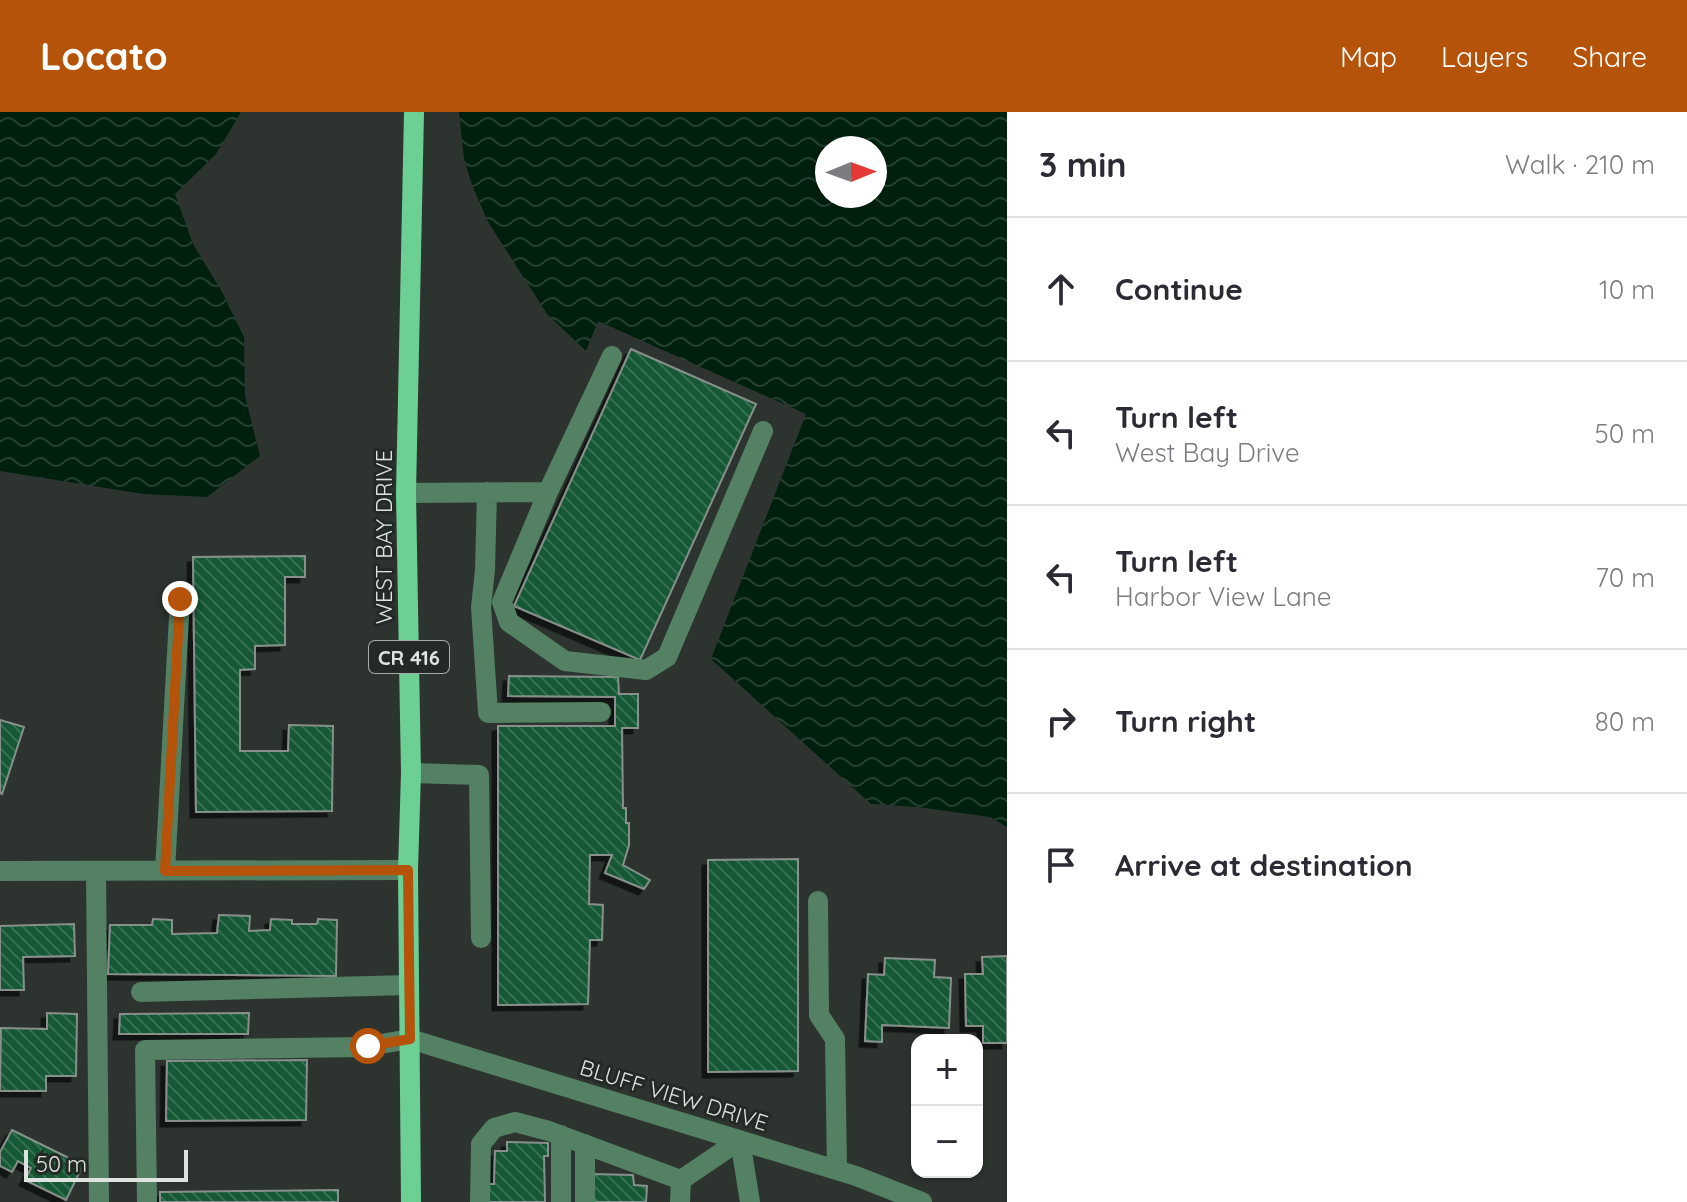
<!DOCTYPE html>
<meta charset="utf-8">
<style>
:root{--surface:#fff;--page:#f2f2f3;--text:#2b2b33;--muted:#7c7c81;--line:#e1e1e2;--accent:#b45309}
body{margin:0;font-family:Quicksand,sans-serif;background:var(--page);color:var(--text)}
.controls{position:absolute;right:24px;bottom:24px;display:grid;overflow:hidden;border-radius:16px;box-shadow:0 2px 6px #0004}
.controls button{width:72px;height:72px;display:grid;place-items:center;padding:0;border:0;border-bottom:2px solid var(--line);background:var(--surface);color:var(--text);font:40px sans-serif}
.compass{position:absolute;left:815px;top:24px;width:72px;height:72px;border-radius:50%;background:var(--surface);box-shadow:0 2px 6px #0004;rotate:89deg}
.scale{position:absolute;left:24px;bottom:20px;width:164px;box-sizing:border-box;padding-left:8px;border:4px solid #dee3e0;border-top:0;font-size:22px;line-height:28px;white-space:nowrap;color:#dee3e0;-webkit-text-stroke:6px #232a25;paint-order:stroke}
.stop{position:absolute;width:24px;height:24px;margin:-18px;border:6px solid #b45309;border-radius:50%;background:#fff}
.stop.end{background:#b45309;border-color:#fff;box-shadow:0 2px 8px #0008}
.list{margin:0;padding:0;list-style:none}
h2{display:flex;justify-content:space-between;align-items:center;height:104px;margin:0;padding:0 32px;font-size:34px}
h2 small{font-size:26px;font-weight:400;color:var(--muted)}
.list li{display:grid;grid-template-columns:52px 1fr auto;gap:24px;align-items:center;box-sizing:border-box;height:144px;padding:0 32px;border-top:2px solid var(--line)}
.list b{display:block;font-size:30px;white-space:nowrap}
.list p{margin:0;font-size:26px;white-space:nowrap;color:var(--muted)}
.list em{font-size:26px;font-style:normal;color:var(--muted)}
.icon{flex:none;width:44px;height:44px;fill:none;stroke:currentColor;stroke-width:2;stroke-linecap:round;stroke-linejoin:round}
.map{position:relative;flex:none;width:1007px;height:1090px;overflow:hidden}
header{display:flex;align-items:center;gap:48px;box-sizing:border-box;height:112px;padding:0 40px;background:var(--accent);color:#fff}
header strong{font-size:38px}
nav{display:flex;gap:44px;margin-inline-start:auto;font-size:28px}
main{display:flex}
aside{flex:1;background:var(--surface)}
.map>svg:first-child{display:block}
.water{fill:url(#water-waves);fill-rule:evenodd}
.building{fill:url(#building-back-hatch);stroke:#88908b;stroke-width:2;filter:url(#shadow)}
.lines{fill:none;stroke-linecap:round;stroke-linejoin:round}
.minor{stroke:#548164;stroke-width:20}
.major{stroke:#6cd094;stroke-width:20}
.route{stroke:#b45309;stroke-width:10}
.labels{text-anchor:middle;dominant-baseline:central;stroke-width:6;stroke-linejoin:round;paint-order:stroke}
.shield{fill:#232a25;stroke:#a6aca8;stroke-width:2}
.shield-label{font-size:20px;font-weight:bold;fill:#dee3e0}
.street-label{font-size:22px;fill:#dee3e0;stroke:#232a25}
</style>
<header>
<strong>Locato</strong>
<nav><a>Map</a><a>Layers</a><a>Share</a></nav>
</header>
<main>
<div class="map">
<svg width="1007" height="1090" viewBox="0 0 1007 1090">
<defs>
<pattern id="water-waves" width="16" height="10" patternUnits="userSpaceOnUse" patternTransform="scale(2)"><rect width="16" height="10" fill="#00200e"/><path d="M0 5q4-4 8 0t8 0" fill="none" stroke="#254031"/></pattern>
<pattern id="building-back-hatch" width="6" height="6" patternUnits="userSpaceOnUse" patternTransform="scale(2)"><rect width="6" height="6" fill="#125834"/><path d="M-1 5l2 2M0 0l6 6M5-1l2 2" fill="none" stroke="#347051"/></pattern>
<filter id="shadow"><feDropShadow dx="-5.5" dy="5.5" stdDeviation="0" flood-color="#0009"/></filter>
</defs>
<rect width="100%" height="100%" fill="#2d342f"/>
<path class="water" d="M0,0H241L216,42L175,82L193,132L221,178L244,225L245,284L260,344L207,385L143,382L0,359Z
M459,0H1007V715L990,705L917,695L871,692L711,547L806,302L598,209L586,239L547,202L488,110L472,73L464,47ZM827,36H875V84H827Z"/>
<path class="building" d="M631,237L756,292L640,548L514,494Z
M305,444V465H285V533L255,534V557L240,558V639H288L289,613L333,614L332,699L196,700L193,445Z
M509,564L618,565L619,582H638V616H622L623,696H626V711H629V733L623,753L650,768L644,777L605,761L612,743H590L589,792L603,793L602,828H590L588,892L498,893V614H615V585L508,584Z
M0,608L24,615L2,682L0,681Z
M798,747V959L708,960V748Z
M219,803L250,804L249,819L270,818L271,807L292,808V812H317L318,807L337,808L336,864L108,862L110,813H152L153,807L172,808V822L217,821Z
M74,812L75,844L23,845L24,878H0V814Z
M1007,844V931H983V914H966L965,862H983L982,845Z
M885,846L935,848L934,865L951,866L949,916L882,913V930L865,929L868,862L884,863Z
M47,901L77,902L76,964H46V979H0L1,916L47,917Z
M249,901L248,922H119L120,902Z
M307,948L306,1008L166,1009L167,949Z
M12,1018L83,1053L66,1088L25,1068L31,1056L18,1049L12,1060L0,1054V1040Z
M507,1030L548,1031V1044H544L545,1090H487L488,1072H494L495,1039H507Z
M591,1062L633,1063L634,1073L647,1074L646,1090H594Z
M338,1078V1090H160V1080Z"/>
<g class="lines">
<path class="minor" d="M487,380L485,458L481,495L488,601L601,600
M548,380L612,244
M406,381L548,380L502,490L509,510L565,549L646,558L667,545L763,319
M411,661L479,663L481,826
M0,759L408,758
M96,759L99,1090
M165,759L180,487
M818,789L819,903L835,927L837,1058
M141,880L409,873
M585,1032V1090
M147,1090L145,938L363,935L410,927L856,1064L922,1090
M480,1090L481,1032L494,1016L515,1010L549,1019L681,1068
M561,1090V1023
M680,1090L681,1068L740,1028L750,1090"/>
<path class="major" d="M411,1090L408,758L411,661L406,381L414,0"/>
</g>
<g class="lines">
<path class="route" d="M180,487L165,759L408,758L410,927L368,934"/>
</g>
<g class="labels">
<rect class="shield" x="369" y="529" width="80" height="32" rx="6"/>
<g class="shield-label">
<text x="409" y="545">CR 416</text>
</g>
<g class="street-label">
<text transform="translate(384 425) rotate(-90)">WEST BAY DRIVE</text>
<text transform="translate(674 983) rotate(17)">BLUFF VIEW DRIVE</text>
</g>
</g>
</svg>
<div class="controls">
<button>+</button>
<button>−</button>
</div>
<svg class="compass" viewBox="-18 -18 36 36"><path d="M0-13l5 13h-10z" fill="#e53935"/><path d="M0 13l5-13h-10z" fill="#7c7c81"/></svg>
<div class="scale">50 m</div>
<div class="stop" style="left:368px;top:934px"></div>
<div class="stop end" style="left:180px;top:487px"></div>
</div>
<aside>
<h2>3 min<small>Walk · 210 m</small></h2>
<ul class="list">
<li><svg class="icon" aria-label="ahead" viewBox="0 0 24 24"><path d="M12 20V5M6 11l6-6 6 6"/></svg><div><b>Continue</b></div><em>10 m</em></li>
<li><svg class="icon" aria-label="left" viewBox="0 0 24 24"><path d="M17 20v-9H6M10 6l-5 5 5 5"/></svg><div><b>Turn left</b><p>West Bay Drive</p></div><em>50 m</em></li>
<li><svg class="icon" aria-label="left" viewBox="0 0 24 24"><path d="M17 20v-9H6M10 6l-5 5 5 5"/></svg><div><b>Turn left</b><p>Harbor View Lane</p></div><em>70 m</em></li>
<li><svg class="icon" aria-label="right" viewBox="0 0 24 24"><path d="M7 20v-9h11M14 6l5 5-5 5"/></svg><div><b>Turn right</b></div><em>80 m</em></li>
<li><svg class="icon" aria-label="arrive" viewBox="0 0 24 24"><path d="M6 21V4h12l-3 4 3 4H6"/></svg><div><b>Arrive at destination</b></div></li>
</ul>
</aside>
</main>
